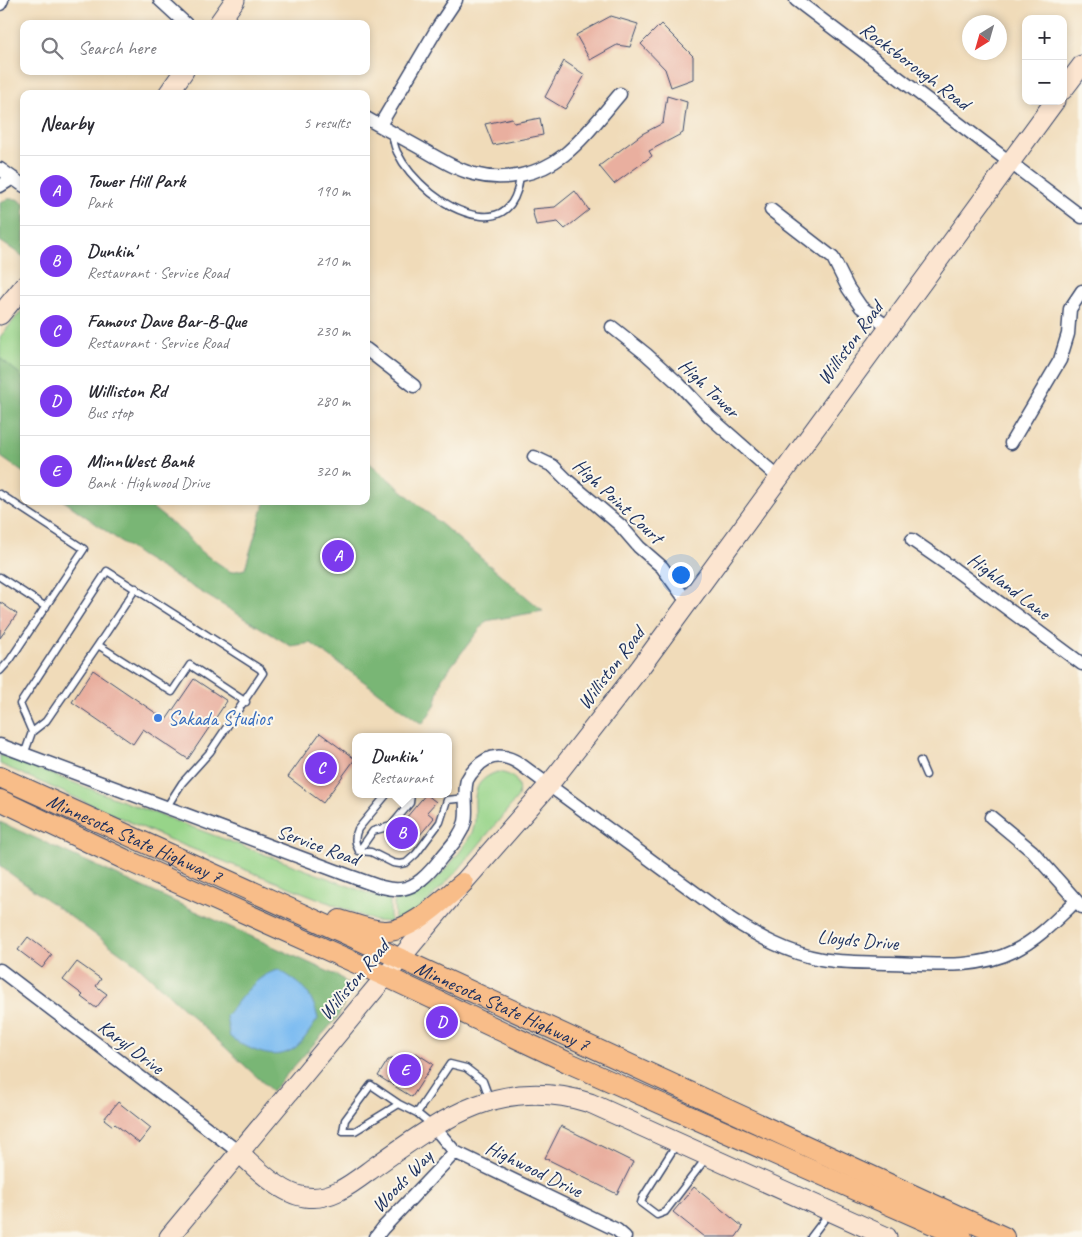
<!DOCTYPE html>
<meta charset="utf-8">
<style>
:root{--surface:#fff;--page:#f7f7f7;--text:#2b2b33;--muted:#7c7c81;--line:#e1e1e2;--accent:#7c3aed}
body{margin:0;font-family:Caveat,sans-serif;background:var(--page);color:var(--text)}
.controls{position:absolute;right:15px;top:15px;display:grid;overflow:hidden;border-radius:10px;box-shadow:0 2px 8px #0003}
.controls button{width:45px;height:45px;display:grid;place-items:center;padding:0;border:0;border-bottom:1px solid var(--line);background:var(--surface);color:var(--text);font:25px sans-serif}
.compass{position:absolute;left:962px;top:15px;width:45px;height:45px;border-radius:50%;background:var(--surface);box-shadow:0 2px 8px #0003;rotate:217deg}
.you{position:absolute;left:680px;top:574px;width:18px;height:18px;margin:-12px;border:4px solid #fff;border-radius:50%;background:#1a73e8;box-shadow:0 0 0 8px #1a73e833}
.badge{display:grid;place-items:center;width:32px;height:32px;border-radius:50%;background:var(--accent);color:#fff;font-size:16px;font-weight:700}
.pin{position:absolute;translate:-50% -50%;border:2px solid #fff;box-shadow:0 1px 5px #0006}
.popup{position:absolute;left:352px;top:733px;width:100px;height:65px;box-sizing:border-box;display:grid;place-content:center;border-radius:10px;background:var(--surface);filter:drop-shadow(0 1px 4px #0005);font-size:16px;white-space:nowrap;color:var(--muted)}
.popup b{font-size:19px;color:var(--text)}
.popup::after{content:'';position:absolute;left:50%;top:100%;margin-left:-10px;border:10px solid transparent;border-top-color:var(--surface)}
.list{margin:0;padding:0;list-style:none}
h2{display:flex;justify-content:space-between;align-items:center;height:65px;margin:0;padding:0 20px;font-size:21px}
h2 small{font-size:16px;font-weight:400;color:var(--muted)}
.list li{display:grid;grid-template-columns:32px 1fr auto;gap:15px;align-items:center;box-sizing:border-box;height:70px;padding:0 20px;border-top:1px solid var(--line)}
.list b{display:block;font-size:19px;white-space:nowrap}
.list p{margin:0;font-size:16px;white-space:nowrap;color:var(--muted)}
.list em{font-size:16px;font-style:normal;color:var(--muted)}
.icon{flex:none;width:28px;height:28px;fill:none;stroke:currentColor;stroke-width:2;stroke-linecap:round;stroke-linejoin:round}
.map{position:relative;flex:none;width:1082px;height:1237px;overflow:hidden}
.search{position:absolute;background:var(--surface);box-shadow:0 2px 8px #0003;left:20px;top:20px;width:350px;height:55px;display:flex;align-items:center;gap:12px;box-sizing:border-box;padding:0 18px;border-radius:10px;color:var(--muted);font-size:19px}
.panel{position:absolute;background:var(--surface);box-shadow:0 2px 8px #0003;left:20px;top:90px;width:350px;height:415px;border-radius:10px}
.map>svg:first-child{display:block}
.green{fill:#97d489;stroke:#598274}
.forest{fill:#79b675;stroke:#4a726a}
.water{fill:#7dbcf1;stroke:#4c76a8}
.building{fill:#e9af9f}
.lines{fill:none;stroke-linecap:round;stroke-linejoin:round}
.lane-casing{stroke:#3b496c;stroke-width:9}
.street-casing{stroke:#3b496c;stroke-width:15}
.secondary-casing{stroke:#3b496c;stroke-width:21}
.primary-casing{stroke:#3b496c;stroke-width:22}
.lane{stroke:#fff;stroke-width:6}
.street{stroke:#fff;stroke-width:12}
.secondary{stroke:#fce5d0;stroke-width:19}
.primary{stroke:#f8bd89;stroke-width:20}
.shop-dot{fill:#3f7fe0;stroke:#fbf7ec;stroke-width:2}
.labels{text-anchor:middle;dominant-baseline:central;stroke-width:4;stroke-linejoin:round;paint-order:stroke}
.street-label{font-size:20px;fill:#1b2f5e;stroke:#fbf7ec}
.shop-label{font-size:20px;fill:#366cbe;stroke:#fbf7ec;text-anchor:start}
</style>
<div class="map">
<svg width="1082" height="1237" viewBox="0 0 1082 1237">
<rect width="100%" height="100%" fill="#fbf7ec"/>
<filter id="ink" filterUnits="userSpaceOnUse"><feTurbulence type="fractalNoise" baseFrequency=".02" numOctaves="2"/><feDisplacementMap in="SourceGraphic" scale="10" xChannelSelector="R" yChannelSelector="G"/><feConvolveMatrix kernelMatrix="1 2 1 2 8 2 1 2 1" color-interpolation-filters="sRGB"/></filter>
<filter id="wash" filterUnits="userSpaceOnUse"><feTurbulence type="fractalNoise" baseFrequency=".0096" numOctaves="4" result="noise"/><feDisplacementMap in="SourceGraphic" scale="20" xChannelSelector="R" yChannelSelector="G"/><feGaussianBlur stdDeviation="1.12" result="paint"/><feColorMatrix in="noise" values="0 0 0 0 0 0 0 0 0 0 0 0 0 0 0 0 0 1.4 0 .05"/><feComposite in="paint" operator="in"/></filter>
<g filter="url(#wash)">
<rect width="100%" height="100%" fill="#f0dbb9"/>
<path class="green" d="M24,308V422L0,404V337Z
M0,755L378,897L389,899L390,902V922L375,921L175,842L0,764Z
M497,772C513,774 521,780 518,797L458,870L413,916L395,921L394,902L397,899C406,898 415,896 422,891C437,882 467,846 473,830C478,816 472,801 477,788C481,779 489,775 497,772Z"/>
<path class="forest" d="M8,199H17L24,204V257L0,241V202Z
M0,358L20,374L24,382V473L1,457Z
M366,460L543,611L486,621L442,678L435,706L422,724L311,643L291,646L141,556L64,501H144L185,534L200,551L231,572L245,569L265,501H366Z
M0,822L340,977L348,984V994L338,1017L272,1091L136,964L0,866Z"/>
<path class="water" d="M279,970C302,984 312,992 318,1019C311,1028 305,1040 296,1047C275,1064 249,1049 230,1037L226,1016C240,1000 256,974 279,970Z"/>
<g id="blocks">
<path class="building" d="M611,16L638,24L630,47L617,45L590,60L576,35Z
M661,24L693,56V79L671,87L665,69L641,44Z
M564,61L585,75L565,109L545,97Z
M667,96L687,102L683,133L649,151L652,156L614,184L599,166L642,134L663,123Z
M512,118L514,123L540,118L543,135L493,145L485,124Z
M575,191L589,210L565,229L558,222L536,225L532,209L555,207Z
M0,602L17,614L0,638Z
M93,670L166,720L194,679L227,701L188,759L143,729L133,744L72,702Z
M320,733L355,759L323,803L288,777Z
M426,794L436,802L427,812L434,818L420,835L416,832L403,847L389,835L400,823L401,824Z
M28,937L52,955L42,968L18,950Z
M77,962L101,979L96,986L107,994L96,1008L81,997L83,995L63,980Z
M416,1053L433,1064L412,1097L378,1076L388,1060Z
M118,1102L151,1128L139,1143L115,1124L113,1126L104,1119Z
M561,1126L633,1162L617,1194L545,1158Z
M694,1187L743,1227L736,1237H704L673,1212Z"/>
</g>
</g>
<g filter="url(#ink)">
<use href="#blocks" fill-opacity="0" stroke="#3b496c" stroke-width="1"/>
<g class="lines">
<g class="lane-casing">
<path id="lane" d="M392,133C393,139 394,146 397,152C404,167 418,182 431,193C455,213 504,234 517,191C519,186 519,180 520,176
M0,494L84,549L10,660L0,671
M0,577L46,607
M98,645L136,588
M32,732L20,704L107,571L260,669L263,673L210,752L182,783L166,808
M24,755L32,732L46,721L98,645L172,692L190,665L246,702
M920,761L926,775
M359,851L371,852L393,863L400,864L406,863L416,854L440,822L447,800L466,798
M359,851L373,831L391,826L410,803L411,794
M359,851C355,843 354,838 358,829L387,794
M399,1104L371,1085L345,1120L343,1131H355L399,1104L417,1113L433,1126
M417,1113L450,1064L466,1068L483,1081L490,1100
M676,1145L643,1197L641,1203L657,1215L665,1212L707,1157
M811,1237L830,1212"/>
</g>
<g class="street-casing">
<path id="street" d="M160,0L186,24
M796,0L1082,217
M0,4L2,0
M366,118C387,130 408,141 429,153C443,161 458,170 474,174C504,182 539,175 564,155C585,138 602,115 620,94
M380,125L438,27L456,0
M0,169L24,186
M0,186L13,178
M771,210L833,258L848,288L861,307L889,328
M612,327L646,354L679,384L710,417L779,478
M366,349L414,386
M1011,443L1060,360L1068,334L1070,309L1082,291
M534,457L553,466L568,481L620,525L639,547L662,567L688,603
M912,540L954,569L1082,664
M0,745L350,876C396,893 409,900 442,857C451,846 461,836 465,822C468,809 463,793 467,780C469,776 473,771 476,768C489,753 505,754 520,764L731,919C759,937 788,953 821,959C843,963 867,962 890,963C931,964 976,970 1014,951C1038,939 1057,919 1076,901
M991,817L1032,851L1082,907
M0,970L240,1153
M434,1127L455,1152L617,1230L625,1237
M376,1237L383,1228L455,1152"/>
</g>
<g class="secondary-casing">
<path id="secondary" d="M218,24L235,0
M1063,90L1082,65
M168,94L184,71
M0,315L24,286
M240,1153C256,1169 282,1194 305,1197C332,1201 354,1182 373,1168C443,1118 501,1075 590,1103L887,1237
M169,1237L463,883L548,786L640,668L1055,101"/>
</g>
<g class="primary-casing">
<g id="primary">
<path id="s1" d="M0,777L401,959L1004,1237"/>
<path d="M0,800L124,859L385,976L567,1062L962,1237"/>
<path d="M340,920C354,924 370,931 385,931C411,932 443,899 463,883"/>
</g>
</g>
<use href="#lane" class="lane"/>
<use href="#street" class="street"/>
<use href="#secondary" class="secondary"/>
<use href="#primary" class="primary"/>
</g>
</g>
<circle class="shop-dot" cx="158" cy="718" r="5"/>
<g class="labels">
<g class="street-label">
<text transform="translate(915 66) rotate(37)">Rocksborough Road</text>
<text transform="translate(850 343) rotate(-54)">Williston Road</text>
<text transform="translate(709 388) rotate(44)">High Tower</text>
<text transform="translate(618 501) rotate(43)">High Point Court</text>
<text transform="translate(1009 586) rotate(37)">Highland Lane</text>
<text transform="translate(611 668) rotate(-53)">Williston Road</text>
<text stroke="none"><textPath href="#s1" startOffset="148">Minnesota State Highway 7</textPath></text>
<text transform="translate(318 845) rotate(20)">Service Road</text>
<text transform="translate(858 940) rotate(5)">Lloyds Drive</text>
<text transform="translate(354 980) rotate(-50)">Williston Road</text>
<text stroke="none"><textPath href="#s1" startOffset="552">Minnesota State Highway 7</textPath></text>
<text transform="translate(131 1047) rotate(37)">Karyl Drive</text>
<text transform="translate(534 1169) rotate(26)">Highwood Drive</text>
<text transform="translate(402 1181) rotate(-46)">Woods Way</text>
</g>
<g class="shop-label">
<text x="168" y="718">Sakada Studios</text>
</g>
</g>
</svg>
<div class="controls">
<button>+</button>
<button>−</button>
</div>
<svg class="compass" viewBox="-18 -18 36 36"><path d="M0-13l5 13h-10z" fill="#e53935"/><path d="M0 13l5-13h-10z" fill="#7c7c81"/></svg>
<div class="you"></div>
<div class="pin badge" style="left:338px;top:556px">A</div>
<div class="pin badge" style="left:402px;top:833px">B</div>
<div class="popup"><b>Dunkin'</b>Restaurant</div>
<div class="pin badge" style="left:321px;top:768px">C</div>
<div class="pin badge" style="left:442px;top:1022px">D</div>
<div class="pin badge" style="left:405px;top:1070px">E</div>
<div class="search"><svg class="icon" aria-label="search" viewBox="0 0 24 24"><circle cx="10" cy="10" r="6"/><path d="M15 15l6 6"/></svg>Search here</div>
<section class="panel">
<h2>Nearby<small>5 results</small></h2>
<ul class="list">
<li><span class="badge">A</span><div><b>Tower Hill Park</b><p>Park</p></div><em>190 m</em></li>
<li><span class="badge">B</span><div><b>Dunkin'</b><p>Restaurant · Service Road</p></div><em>210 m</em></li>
<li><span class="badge">C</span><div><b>Famous Dave Bar-B-Que</b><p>Restaurant · Service Road</p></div><em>230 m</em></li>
<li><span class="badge">D</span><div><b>Williston Rd</b><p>Bus stop</p></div><em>280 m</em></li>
<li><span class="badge">E</span><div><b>MinnWest Bank</b><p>Bank · Highwood Drive</p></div><em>320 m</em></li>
</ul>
</section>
</div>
